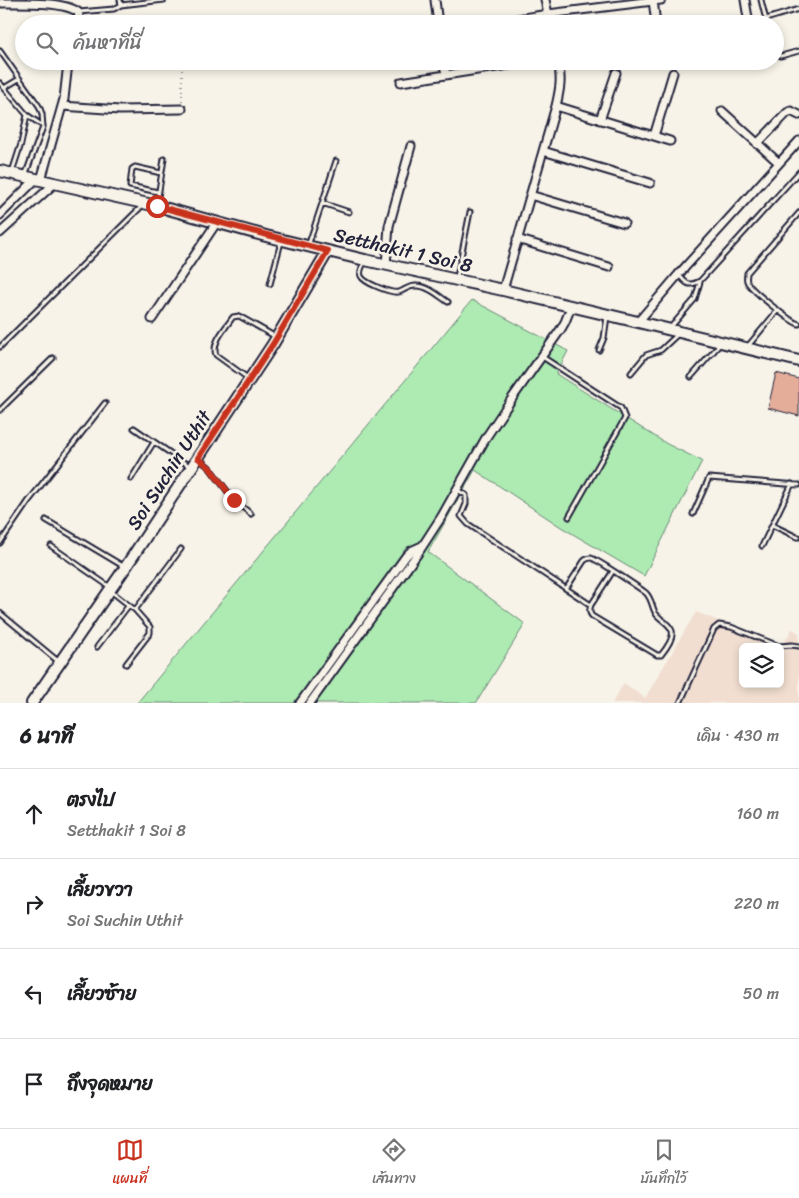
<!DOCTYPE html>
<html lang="th">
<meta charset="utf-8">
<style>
:root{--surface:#fff;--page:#f6f6f6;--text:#202124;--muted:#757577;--line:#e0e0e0;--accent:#c8321e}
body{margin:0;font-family:Sriracha,"Playpen Sans Thai",sans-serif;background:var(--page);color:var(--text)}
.controls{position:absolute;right:15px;bottom:15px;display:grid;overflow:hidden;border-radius:8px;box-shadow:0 2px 8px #0003}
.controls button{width:45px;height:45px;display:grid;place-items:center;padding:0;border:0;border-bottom:1px solid var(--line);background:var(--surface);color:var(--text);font:25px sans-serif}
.stop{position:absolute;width:15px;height:15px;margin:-11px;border:4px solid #c8321e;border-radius:50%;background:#fff}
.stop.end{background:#c8321e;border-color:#fff;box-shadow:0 1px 5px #0008}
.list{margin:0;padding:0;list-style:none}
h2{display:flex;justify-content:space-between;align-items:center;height:65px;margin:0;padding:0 20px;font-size:21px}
h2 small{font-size:16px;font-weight:400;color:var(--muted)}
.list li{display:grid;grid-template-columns:32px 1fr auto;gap:15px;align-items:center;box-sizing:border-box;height:90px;padding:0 20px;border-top:1px solid var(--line)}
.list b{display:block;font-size:19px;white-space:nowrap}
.list p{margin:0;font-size:16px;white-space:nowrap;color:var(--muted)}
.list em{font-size:16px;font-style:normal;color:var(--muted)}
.icon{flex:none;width:28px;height:28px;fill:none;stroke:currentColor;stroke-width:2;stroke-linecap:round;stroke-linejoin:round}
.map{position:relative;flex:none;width:799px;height:703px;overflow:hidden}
.search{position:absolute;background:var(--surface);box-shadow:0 2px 8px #0003;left:15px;right:15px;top:15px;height:55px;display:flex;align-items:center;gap:12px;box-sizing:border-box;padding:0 18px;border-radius:28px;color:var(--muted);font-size:19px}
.sheet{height:425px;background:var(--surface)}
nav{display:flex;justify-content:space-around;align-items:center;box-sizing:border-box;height:70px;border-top:1px solid var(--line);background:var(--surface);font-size:14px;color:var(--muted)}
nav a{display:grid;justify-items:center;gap:2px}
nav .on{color:var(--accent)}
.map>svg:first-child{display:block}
.built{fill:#f1ded1;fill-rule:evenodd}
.green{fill:#adebb2;stroke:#688676}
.building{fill:#e4ad9a;stroke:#22223b}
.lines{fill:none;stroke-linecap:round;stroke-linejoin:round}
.lane-casing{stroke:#22223b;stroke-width:7}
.street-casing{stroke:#22223b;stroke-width:11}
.secondary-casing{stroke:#22223b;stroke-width:14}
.path{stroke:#22223b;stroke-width:1;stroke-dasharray:1 4;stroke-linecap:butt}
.lane{stroke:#f7f3e8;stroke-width:3}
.street{stroke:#f7f3e8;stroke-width:7}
.secondary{stroke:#f7f3e8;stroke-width:10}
.route{stroke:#c8321e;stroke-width:6}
.labels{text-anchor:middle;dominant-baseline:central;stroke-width:5;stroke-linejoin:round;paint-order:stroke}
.street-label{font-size:19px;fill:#22223b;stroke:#f7f3e8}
</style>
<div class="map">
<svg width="799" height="703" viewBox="0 0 799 703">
<rect width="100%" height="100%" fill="#f7f3e8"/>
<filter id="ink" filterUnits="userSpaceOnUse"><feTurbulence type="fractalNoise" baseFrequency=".02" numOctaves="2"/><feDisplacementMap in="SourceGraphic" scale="10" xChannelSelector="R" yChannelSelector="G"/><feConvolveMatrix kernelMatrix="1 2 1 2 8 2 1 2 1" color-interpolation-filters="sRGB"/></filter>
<g filter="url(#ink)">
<path class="built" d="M696,612L782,646L792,629L799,633V703H612L624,683L645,698ZM743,647H780V684H743Z"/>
<path class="green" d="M472,300L568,351L556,374L667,444L702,461L644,576L561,527L475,470L428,552L525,624L476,703H137Z"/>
<path class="building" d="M776,373L799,379V416L768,408Z"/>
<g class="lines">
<g class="lane-casing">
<path id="lane" d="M761,0L767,24
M121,5L164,0
M79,12L114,9L121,5L120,0
M766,19L799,9
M0,51L39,106L42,114L43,127L25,176
M775,54L781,56L799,51
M0,83L27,115L43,126
M4,88L19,79
M12,172L21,144L27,115
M158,192L130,186L132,169L135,167L161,173
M157,203L164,159
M322,203L349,212
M799,213L747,273C747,275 746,279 747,281C749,289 791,322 799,324
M309,243L336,161
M365,261C363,265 359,271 361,276C364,283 392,294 399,292C406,290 408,285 417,286C428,286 439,296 448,302
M679,275C687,284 688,287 700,281L799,172
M457,277L470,212
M270,284L281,242
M670,328L695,299L700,282
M748,346L778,310
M0,347L142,206
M599,350L604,338L607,316
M541,356L621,408L625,418L569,517
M631,373L646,355L661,350L677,335
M691,377L721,343
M249,379L216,355C211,343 226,327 233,317L239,316L276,337
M0,410L53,358
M134,428L189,466
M198,458L209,467L234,500L251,514
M131,479L154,442
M457,490L466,495V504L461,516L468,524L591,605
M693,514L709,478L799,485
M46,520L123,566
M772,525L797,537H799
M0,543L28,502L105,403
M51,546L110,587
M762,546L792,484
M566,589L584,561C586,559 587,558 591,558C595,558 641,589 646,593C652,599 652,608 656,614C661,620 670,624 672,631C674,638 665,650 661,655H657L592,616C589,613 589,610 591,605L613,571
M112,592L135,610L150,627V633L126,664
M135,610L181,549
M0,613L59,662
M97,647L129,605
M680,703L714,629L719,625L731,627L779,646L792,645L799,646"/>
</g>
<g class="street-casing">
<path id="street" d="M435,0L438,24
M545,0L550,24
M653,0L656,24
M745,0L749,24
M0,3C20,3 63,1 78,12L79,17L78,24
M488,24L548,14L661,0
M443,61L446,74
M401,82L535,61
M62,106L120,110L182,109
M556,106L670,141
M722,111L779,163
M600,120L616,73
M654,136L673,73
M757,144L787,113L791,111L799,115
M543,151L650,183
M41,180L64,99L67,72L69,61
M530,195L624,223
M0,215L36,179
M0,233L55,183
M517,239L609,267
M386,265L389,226L411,146
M503,290L556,106C560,89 562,79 558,61
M152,319L217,222
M638,322L678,275L799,141
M300,703L406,556L411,551L422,546
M310,703L418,553L442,516L487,436L513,397L561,329L565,322L571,307"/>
</g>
<g class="secondary-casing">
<path id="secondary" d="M0,171L157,206L266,236L365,260L503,290L638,322L799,361
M32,703L125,568L273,344L328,251"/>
</g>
<path class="path" d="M184,24L190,19L313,17
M182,101V61"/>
<use href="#lane" class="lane"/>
<use href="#street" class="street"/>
<use href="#secondary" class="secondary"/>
</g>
</g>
<g class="lines" filter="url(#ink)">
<path class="route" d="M157,206L328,251L273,344L198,458L209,467L234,500"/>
</g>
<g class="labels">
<g class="street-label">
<text transform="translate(403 250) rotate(13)">Setthakit 1 Soi 8</text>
<text transform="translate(169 470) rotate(-57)">Soi Suchin Uthit</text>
</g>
</g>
</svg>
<div class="controls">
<button><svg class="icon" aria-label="layers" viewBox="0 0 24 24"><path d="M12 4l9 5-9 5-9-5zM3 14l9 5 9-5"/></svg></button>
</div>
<div class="stop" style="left:157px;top:206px"></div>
<div class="stop end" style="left:234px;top:500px"></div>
<div class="search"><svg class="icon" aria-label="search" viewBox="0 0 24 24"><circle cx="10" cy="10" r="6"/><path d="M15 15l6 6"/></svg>ค้นหาที่นี่</div>
</div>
<section class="sheet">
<h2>6 นาที<small>เดิน · 430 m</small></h2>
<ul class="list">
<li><svg class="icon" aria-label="ahead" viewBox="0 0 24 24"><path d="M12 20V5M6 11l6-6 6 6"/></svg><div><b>ตรงไป</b><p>Setthakit 1 Soi 8</p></div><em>160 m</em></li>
<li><svg class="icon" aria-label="right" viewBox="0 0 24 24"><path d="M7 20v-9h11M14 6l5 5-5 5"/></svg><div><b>เลี้ยวขวา</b><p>Soi Suchin Uthit</p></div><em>220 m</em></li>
<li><svg class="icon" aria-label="left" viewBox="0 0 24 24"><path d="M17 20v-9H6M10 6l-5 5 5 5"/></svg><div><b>เลี้ยวซ้าย</b></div><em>50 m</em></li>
<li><svg class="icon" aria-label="arrive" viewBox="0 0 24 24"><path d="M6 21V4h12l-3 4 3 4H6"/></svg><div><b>ถึงจุดหมาย</b></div></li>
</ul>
</section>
<nav>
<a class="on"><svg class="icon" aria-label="map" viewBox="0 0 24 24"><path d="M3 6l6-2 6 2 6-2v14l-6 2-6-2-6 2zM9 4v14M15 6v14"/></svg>แผนที่</a>
<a><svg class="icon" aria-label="directions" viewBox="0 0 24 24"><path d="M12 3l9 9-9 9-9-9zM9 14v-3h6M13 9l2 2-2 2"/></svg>เส้นทาง</a>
<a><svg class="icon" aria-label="saved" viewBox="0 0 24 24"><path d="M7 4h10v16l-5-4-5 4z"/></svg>บันทึกไว้</a>
</nav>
